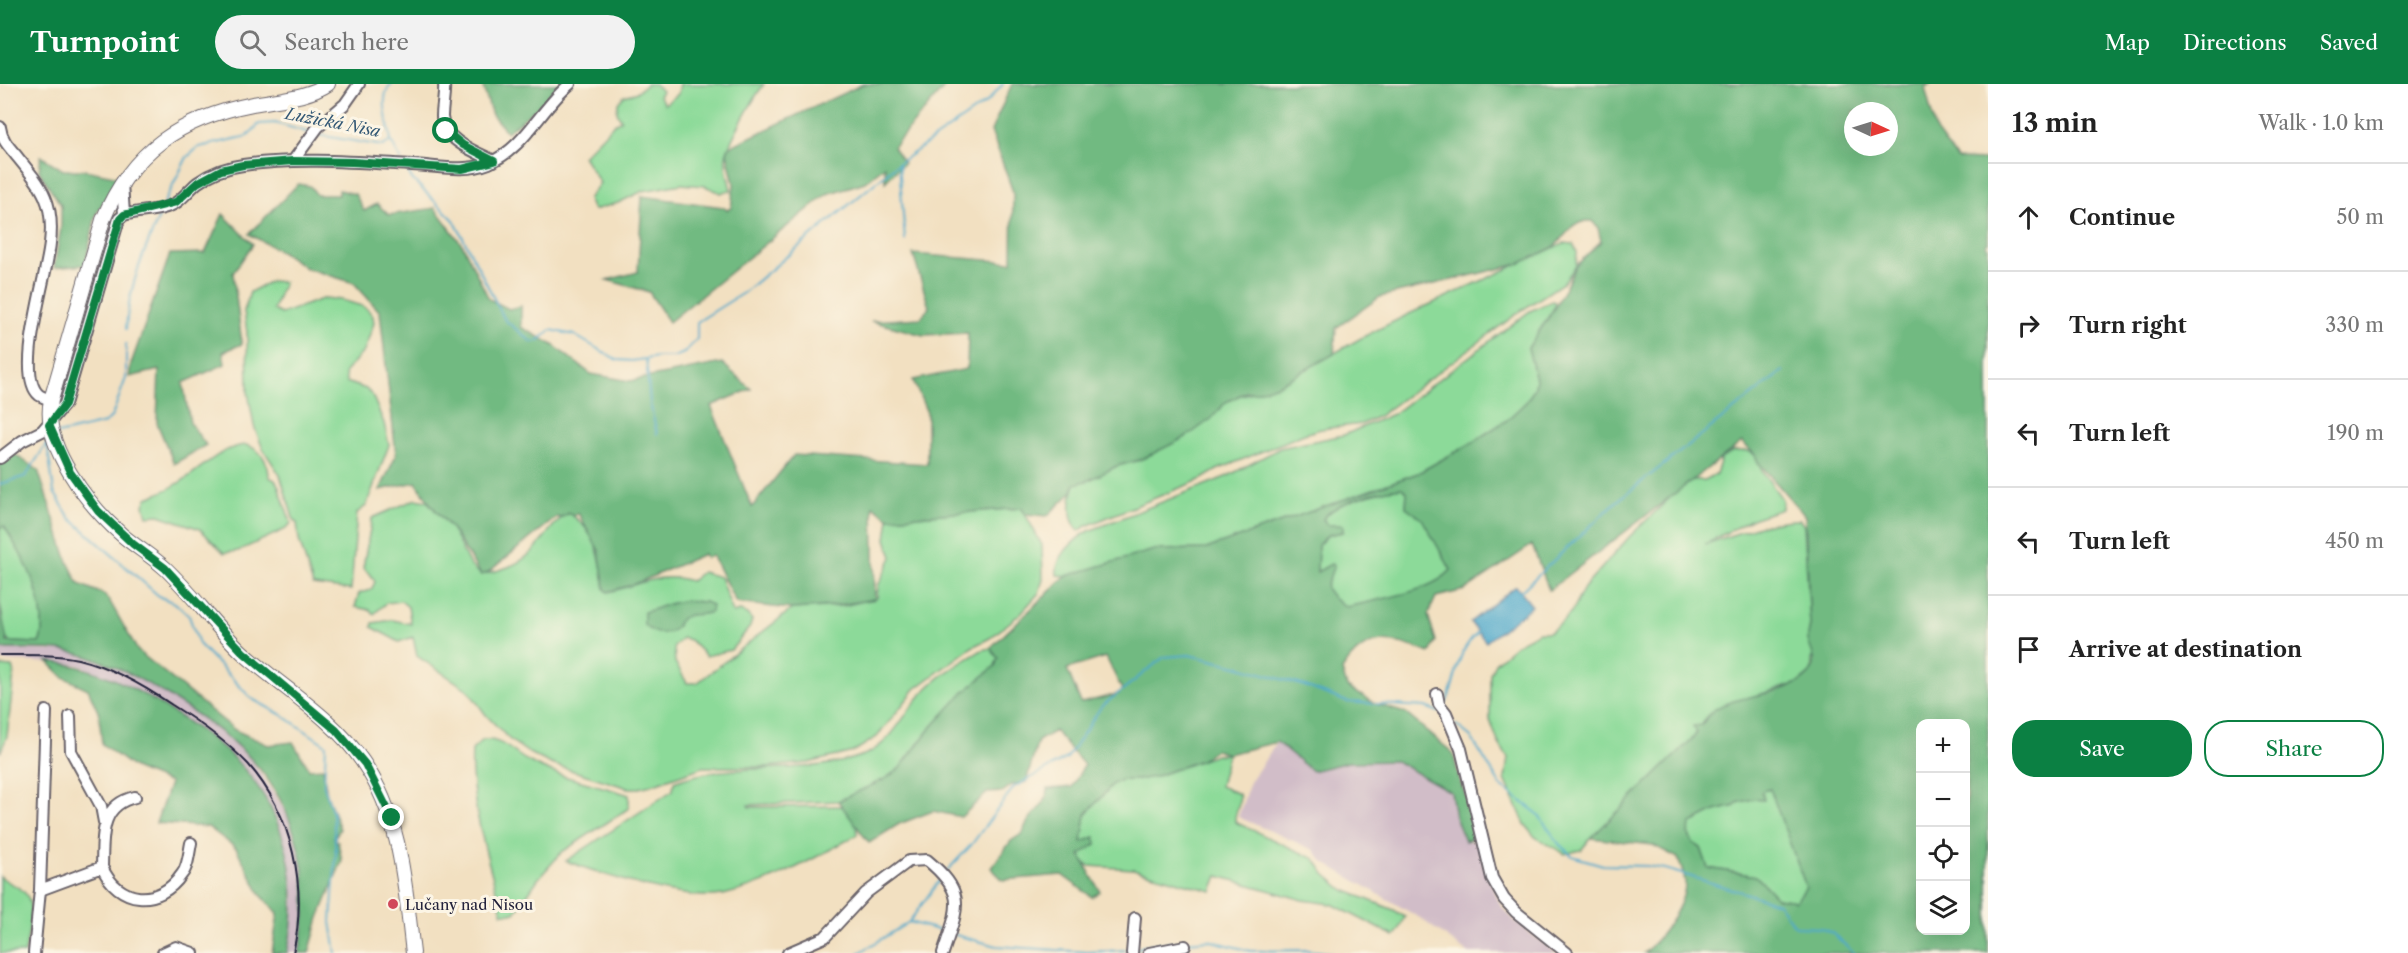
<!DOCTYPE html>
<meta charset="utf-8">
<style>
:root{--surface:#fff;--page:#f2f2f2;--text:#222;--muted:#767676;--line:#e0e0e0;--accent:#0b8043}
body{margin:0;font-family:"Libre Caslon Text",serif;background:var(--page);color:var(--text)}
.controls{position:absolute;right:18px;bottom:18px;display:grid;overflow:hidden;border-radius:12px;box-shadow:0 6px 24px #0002}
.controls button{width:54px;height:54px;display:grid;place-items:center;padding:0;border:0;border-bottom:2px solid var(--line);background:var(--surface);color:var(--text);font:30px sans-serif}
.compass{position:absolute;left:1844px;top:18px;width:54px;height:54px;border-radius:50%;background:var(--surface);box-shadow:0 6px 24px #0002;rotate:94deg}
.stop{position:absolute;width:18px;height:18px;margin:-14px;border:4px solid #0b8043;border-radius:50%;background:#fff}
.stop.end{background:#0b8043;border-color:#fff;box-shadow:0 2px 6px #0008}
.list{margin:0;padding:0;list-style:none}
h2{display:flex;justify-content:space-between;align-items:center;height:78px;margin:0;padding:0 24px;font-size:26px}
h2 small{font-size:20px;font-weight:400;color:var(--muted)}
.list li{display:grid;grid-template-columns:39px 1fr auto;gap:18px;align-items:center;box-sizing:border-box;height:108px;padding:0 24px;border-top:2px solid var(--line)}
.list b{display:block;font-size:22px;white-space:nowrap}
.list em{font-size:20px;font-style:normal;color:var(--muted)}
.actions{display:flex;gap:12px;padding:18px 24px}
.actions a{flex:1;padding:14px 0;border:2px solid var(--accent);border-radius:24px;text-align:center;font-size:21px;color:var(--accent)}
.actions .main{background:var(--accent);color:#fff}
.icon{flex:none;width:33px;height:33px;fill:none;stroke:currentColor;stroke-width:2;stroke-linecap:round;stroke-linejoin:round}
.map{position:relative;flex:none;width:1988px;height:869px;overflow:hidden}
header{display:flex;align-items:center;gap:36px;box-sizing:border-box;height:84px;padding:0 30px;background:var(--accent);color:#fff}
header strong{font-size:28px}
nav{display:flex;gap:33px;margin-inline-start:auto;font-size:21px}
.search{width:420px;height:54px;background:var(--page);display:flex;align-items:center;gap:15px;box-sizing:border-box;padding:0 21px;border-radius:33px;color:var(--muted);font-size:22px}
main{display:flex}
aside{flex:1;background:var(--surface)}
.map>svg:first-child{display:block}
.industrial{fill:#d1bdc8}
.green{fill:#8cda99;stroke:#577e6a;stroke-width:1.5;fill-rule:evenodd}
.forest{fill:#71ba81;stroke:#4a6e5e;stroke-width:1.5;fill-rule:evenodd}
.water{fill:#4da8cb;stroke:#386583;stroke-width:1.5}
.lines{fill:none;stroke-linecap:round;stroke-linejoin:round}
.stream{stroke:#4da8cb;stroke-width:2}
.minor-casing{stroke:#6b646a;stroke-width:14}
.major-casing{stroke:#6b646a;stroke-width:16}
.minor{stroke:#fff;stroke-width:10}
.major{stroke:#fff;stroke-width:14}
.rail{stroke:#22223b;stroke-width:2}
.route{stroke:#0b8043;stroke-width:8}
.poi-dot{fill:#d1495b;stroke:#fcf5e5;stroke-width:2}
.labels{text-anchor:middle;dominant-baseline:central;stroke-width:6;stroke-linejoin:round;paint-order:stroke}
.poi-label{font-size:15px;fill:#22223b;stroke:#fcf5e5;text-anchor:start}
.water-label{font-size:16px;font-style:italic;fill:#335875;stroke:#fcf5e5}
</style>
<header>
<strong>Turnpoint</strong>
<div class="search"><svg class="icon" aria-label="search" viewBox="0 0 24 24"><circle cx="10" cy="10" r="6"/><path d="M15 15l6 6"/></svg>Search here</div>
<nav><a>Map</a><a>Directions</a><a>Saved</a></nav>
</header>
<main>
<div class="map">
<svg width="1988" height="869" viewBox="0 0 1988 869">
<rect width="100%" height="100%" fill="#fcf5e5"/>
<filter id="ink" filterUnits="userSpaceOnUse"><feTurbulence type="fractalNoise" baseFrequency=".0167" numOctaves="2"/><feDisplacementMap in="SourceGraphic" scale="12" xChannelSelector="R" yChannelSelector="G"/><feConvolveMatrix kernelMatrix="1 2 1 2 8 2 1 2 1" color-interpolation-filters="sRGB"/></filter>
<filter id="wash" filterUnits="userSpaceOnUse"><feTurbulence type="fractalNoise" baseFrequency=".008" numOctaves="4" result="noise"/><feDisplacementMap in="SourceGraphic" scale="24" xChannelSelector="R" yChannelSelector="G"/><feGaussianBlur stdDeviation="1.35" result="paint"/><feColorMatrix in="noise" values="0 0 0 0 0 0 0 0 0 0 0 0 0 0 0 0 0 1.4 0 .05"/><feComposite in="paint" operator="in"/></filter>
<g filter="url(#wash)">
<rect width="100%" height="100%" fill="#f2e0c1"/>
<path class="industrial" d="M0,565L64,567L80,570L115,583L160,606L188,624L228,654L252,677L280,719L289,736L301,774L305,814V835L299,869H287L293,834L294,815L289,776L283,756L270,724L243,685L221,663L181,634L154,616L110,593L78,581L63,579L0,577Z
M1277,658L1312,687L1348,678L1396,677L1451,708L1455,733L1465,757H1478L1487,790L1501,822L1517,839L1556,869H1468L1420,834L1323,778L1314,766L1238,733L1250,698Z"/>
<path class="green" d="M647,0H655L662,7L659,12L665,20L678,10L680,0H764C755,12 728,59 726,72C724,84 729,95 731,106L721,109L705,102L681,100L643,107L618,119L593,126L588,115L600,99L583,72L614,40L621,36L617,28L618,19L624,12L635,9Z
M1564,159L1573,160L1577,168L1576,182L1563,199L1522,226L1379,332L1362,340L1321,345L1304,350L1217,386L1202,395L1086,442L1079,447C1067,435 1070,414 1075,400L1089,396L1117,382L1140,376L1211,335L1226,318L1238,312L1278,301L1363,253L1409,230Z
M271,197L284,198L273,226L281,230L325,214L342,216L362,222L368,226L373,232L374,239L364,267L345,288L346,298L366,305L372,311L384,339L389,361L366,422L357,429L351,506L313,501L299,456L297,439L293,434L280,391L263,365L254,342L248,308L247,248L244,227L250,208Z
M1552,217L1555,218L1554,224L1528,264L1536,295L1535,304L1526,318L1507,336L1470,360L1418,389L1206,465L1154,466L1092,486L1066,492L1057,491C1054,473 1075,455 1089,447L1228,392L1280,364L1344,351L1393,330L1530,227Z
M246,361C261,365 269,379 269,393L275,396L278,401L291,439L286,445L238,467L224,469L200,445L159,431L147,432L144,421L147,414C157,410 168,406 177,400C200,387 219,363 246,361Z
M1733,367H1748L1755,371L1763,388L1782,415V425L1752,435L1705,460C1735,451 1769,435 1800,436L1804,442L1810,541L1808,555L1813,567L1811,588L1798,599L1744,615L1711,628L1693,654L1591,754L1581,766L1565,770L1535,753L1525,740L1515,718L1505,695L1508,674L1498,658L1490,636V590L1495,579L1518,559L1539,548H1549L1559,541L1571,529L1584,504L1630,452L1676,408L1694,396H1705L1716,390L1721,375Z
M1402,404L1407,408L1406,423L1422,434L1451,486C1431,509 1377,515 1347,523L1334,515L1326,504L1333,481L1331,480L1317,488L1318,461L1328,451L1343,448L1327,441L1323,435C1336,417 1380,406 1402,404Z
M416,415L427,417L451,444L470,481L481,491C501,486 518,482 533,467C546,454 553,437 569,429C597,447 601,475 605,505L608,508C637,502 661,487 691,497L702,488L720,493L733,529L740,527L747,530L752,536L750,543L731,566L706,572L690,556L682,554L674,563L675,578L687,599H697L792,525L843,522L877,514L878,502L892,473L886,455L889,434L1022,424L1042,461L1043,495L1039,509L1020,530L990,554L972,563L915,605L877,653L853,668L808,679L767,683H703L651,701L639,704H628L551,680L529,669L510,656L486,631L468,606L417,572L413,553L399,558L372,543L373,539L393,536L411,540L408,523L401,517L386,519L374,530L370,526L355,523L359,509L371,506L375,498L371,491L363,484L372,434ZM685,517L705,518L697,529L685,531L678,537L645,529C661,524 668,518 685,517Z
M4,441C22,472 40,500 42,536C42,544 43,551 39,559L11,558L5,554L0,520V444Z
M990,564L998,574L995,582L962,611L928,647L900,684L885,695L838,717L748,721L749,723L855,722L857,751C816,773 773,799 727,810C689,820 604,791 566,777L673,706L674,698C734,675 803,694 864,671C891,660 902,633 920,612C937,592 960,579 982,566Z
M0,582L12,583L14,590L7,652L0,669Z
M483,656C503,654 512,669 528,677C559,695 596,699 629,711V724L562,768L538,795L515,829H502C489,776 469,721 472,666Z
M1228,670L1220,702L1239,710C1242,722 1234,727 1235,738L1315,775L1325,790L1344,806L1394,826L1405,833C1401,841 1401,846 1394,852L1332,820L1303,816L1218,792L1212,807L1133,785L1089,782L1081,776L1082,769L1096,760L1094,753L1081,759L1086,730L1113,700L1121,696H1136L1154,693L1216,671Z
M1771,705L1806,803L1796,817L1777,814L1756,792L1708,784L1701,764L1693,759L1688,749L1691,739L1715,727L1735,722L1737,719L1753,715L1763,716L1762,707Z
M0,792C7,799 17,801 24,808C37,819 27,854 25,869H0Z"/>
<path class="forest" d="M482,0H559L542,20L507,48L492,31Z
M863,0H947L893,63L904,79L885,98V82L865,98L827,110L669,238L649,208L607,196L638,188L642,112L723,123L727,126L731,124L734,100L727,69L729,63Z
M1012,0H1930L1925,4L1936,47L1957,75L1988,76V158L1985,161L1988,163V869H1644C1660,855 1684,823 1685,801C1686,793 1680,782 1678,774L1653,761L1591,754L1693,654L1697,649L1693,642L1702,641C1704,637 1707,633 1710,629C1731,608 1796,614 1812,586C1818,574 1809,565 1808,555C1807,551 1810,545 1810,541L1805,432L1758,378L1755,371L1742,358L1549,506L1532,461L1465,506L1436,513L1428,531L1436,557L1430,569C1392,555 1367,546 1342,586L1347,603L1376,620L1405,629L1453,669L1460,697L1481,751L1465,757L1455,733L1451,708L1396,677L1348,678L1312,687L1277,658L1228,670L1215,666L1201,676L1154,693L1136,696H1121L1113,700L1086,730L1082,758L1095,753L1096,760L1080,771L1100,807L1092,813L1062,791L1003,796L991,784L1011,757L1023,749C1026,731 1048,723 1048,705L1072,703L1084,681L1055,647L1038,657L1026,698L1012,701L1002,708L987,709L961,733L933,727L899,740L869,759L838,717L885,695L900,684L928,647L962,610L995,582L998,574L990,564L1066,492L1154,466L1206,465L1418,389L1470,360L1507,336L1526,318L1535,304L1536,295L1528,264L1554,225L1576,182L1601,157L1598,144L1592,137H1586L1574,141L1554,163L1519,180L1380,213L1336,244L1334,270L1278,301L1255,308H1246L1226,318L1211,335L1186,353L1140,376L1117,382L1089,396L1075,400L1071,409L1047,432L1025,430L1022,424L889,434L873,422L875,515L833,522L792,525L736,519L712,471L706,474L704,470L635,500L608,508L605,505L599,467L578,429L574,432L569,429L560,434L557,433L487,489L481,491L451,444L431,421L416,398L380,406L396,371L380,228L354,199L306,184L285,170L249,150L298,100L310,102L317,111H339V106L355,110L364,127L377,120L389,131L435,124L463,162L489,215L509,225L521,222V243L553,261L591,290L630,297L722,279L751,305L711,322L752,423L794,371L927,380V329L913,296L967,285L968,249L923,251L871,237L921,234L929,223L913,170L1012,178L1013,108L991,47ZM1853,27H1889V63H1853ZM1402,404L1407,408L1406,423L1422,435L1451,486C1431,509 1377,515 1347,523L1334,515L1326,504L1334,481L1331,480L1317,488L1318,461L1328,451L1343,448V441H1327L1323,435C1336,417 1381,406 1402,404ZM1106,573L1122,606L1118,610L1081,619L1067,585ZM1920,640H1966V846H1920ZM1770,705L1806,803L1796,817L1777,814L1756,792L1708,784L1701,764L1693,759L1688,749L1691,739L1715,727L1735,722L1737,719L1753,715L1764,716L1762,707Z
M41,72L63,86H85L119,93L96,130L85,181L54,184L61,144V121L39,87Z
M223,130L253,160L233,189L242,260L223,268L225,280L183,299L190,339L206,361L174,380L157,339L159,286L129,293L131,280L170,170L205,169Z
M14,370L38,386L68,478L79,500L103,510L109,516L138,567L235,646L268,661L293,658L309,685L323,684L327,711L340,745L334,754L338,758L342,777L319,834L309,869H299C315,803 299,727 252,676C230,653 203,634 176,617C147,598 116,580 82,571C56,563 27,565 0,565V520L7,558L39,559C43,551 42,544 42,536C40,500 22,472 4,442L0,444V378Z
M685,517L705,518L712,521L711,528C697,534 682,525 676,544C664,553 654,550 644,541V528C661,524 668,518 685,517Z
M47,577C93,582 131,601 169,626C196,643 223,661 244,685C288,735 302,805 287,869H272L278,829L261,811L236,764L208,743L156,739L170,699L134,684L102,660L99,630L88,605L63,593Z"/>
<path class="water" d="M1516,502L1532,522L1486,558L1470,538Z"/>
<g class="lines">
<path class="stream" d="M318,51L383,62L391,57C389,40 378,14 391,0
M391,57L401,76
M899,79L905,156
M406,83L412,95L454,136L505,236L532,258L538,257L551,246L574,251L617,276L632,277L658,273H674L684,269L697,255V238L743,209L899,79L988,17L1003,0
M164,119L187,73L199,63L248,52L259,40L275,39L310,49
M126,245C128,203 145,165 161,128
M646,275L650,319L657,350
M58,350L105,339L112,332L126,294V260
M47,359L54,408L70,434L160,513L175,519L189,532L199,560L252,615L282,631L326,661L324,701L333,730L336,770L331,838L336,869
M0,400L26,392L47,359
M1519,509L1616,418L1783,287
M1444,623C1459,596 1453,571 1478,548
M1456,641L1471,653L1501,702L1538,730L1559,760L1572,772L1603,781L1647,782L1665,785L1778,819L1793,840L1798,843L1820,844L1832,849L1854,869
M946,788L972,760L1014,703L1067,674L1101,623L1164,573L1189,571L1237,582L1305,602L1347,618L1425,623L1439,628
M909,838L946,848
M952,850L997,862L1087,868L1127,866
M1186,858L1208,856L1251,867L1308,866L1331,869
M1136,865L1151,860L1177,858
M859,869L909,838L941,794"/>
</g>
</g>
<g filter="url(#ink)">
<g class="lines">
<g class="minor-casing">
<path id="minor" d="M444,0C445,11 442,22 442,33C443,56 476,68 494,77
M0,43C1,54 8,62 15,70C41,102 55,117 50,159C48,189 14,290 39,311C42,313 48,315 51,316
M293,77L318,43L345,20L359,0
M124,131C140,126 163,128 177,118C184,113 190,105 197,99C211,89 227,83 243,81C299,73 357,78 412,81C438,82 464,89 489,79C525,64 541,24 570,0
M0,374L22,357L42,347L65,320L119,135L124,131L122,98
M1437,610L1439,620L1446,629L1461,665L1492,794L1504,815L1516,828L1567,869
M70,632L71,667L101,722L104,738
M102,783C103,754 99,721 135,713
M40,806L102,783C118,820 159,824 182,790C188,783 189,769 191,759
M34,869L40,806L46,627
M163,869L176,863L193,869
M788,869L825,853L866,809L909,777L927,776C968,810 958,823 943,869
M1132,869L1135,834
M1149,869L1185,862"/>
</g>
<g class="major-casing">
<path id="major" d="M328,0C307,14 278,15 253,20C181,34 131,67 103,136L51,316C41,362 90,423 122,451C136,463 152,472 166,485C193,511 215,542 242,568C282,604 333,633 363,678C402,735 405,803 413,869"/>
</g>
<use href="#minor" class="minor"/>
<use href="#major" class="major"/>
<path class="rail" d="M0,571C26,571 52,570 78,575C111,583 144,602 172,621C199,638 226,657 248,680C293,731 308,804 293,869"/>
</g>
</g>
<g class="lines" filter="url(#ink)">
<path class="route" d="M392,734L365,680L336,646L243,568L165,484L133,460L98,427L70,388L49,341L65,320L120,135L124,131L176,118L197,99L221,86L243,81L293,77L352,78L462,85L494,77L463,61L446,47"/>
</g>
<circle class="poi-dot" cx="393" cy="820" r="6"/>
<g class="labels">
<g class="poi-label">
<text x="405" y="820">Lučany nad Nisou</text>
</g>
<g class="water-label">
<text transform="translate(333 38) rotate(11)">Lužická Nisa</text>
</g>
</g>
</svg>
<div class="controls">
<button>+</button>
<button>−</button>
<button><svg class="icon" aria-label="locate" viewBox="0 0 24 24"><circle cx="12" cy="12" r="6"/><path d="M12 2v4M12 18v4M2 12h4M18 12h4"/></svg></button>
<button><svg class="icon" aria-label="layers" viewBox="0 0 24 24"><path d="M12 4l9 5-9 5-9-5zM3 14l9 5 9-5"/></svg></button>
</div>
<svg class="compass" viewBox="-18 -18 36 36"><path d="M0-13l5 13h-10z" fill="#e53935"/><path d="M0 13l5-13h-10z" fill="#767676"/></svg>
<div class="stop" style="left:446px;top:47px"></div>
<div class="stop end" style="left:392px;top:734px"></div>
</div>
<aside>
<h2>13 min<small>Walk · 1.0 km</small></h2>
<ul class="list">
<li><svg class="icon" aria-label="ahead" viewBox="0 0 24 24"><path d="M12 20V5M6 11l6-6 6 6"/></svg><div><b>Continue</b></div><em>50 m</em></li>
<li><svg class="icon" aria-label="right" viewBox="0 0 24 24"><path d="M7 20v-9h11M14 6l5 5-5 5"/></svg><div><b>Turn right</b></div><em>330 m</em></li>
<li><svg class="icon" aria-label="left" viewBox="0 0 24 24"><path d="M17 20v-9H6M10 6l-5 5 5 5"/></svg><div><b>Turn left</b></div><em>190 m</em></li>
<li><svg class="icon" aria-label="left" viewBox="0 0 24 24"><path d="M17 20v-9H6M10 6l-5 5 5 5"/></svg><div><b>Turn left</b></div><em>450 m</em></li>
<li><svg class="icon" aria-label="arrive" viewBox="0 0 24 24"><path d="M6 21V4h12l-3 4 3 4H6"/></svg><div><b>Arrive at destination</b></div></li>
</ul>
<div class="actions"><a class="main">Save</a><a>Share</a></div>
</aside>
</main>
